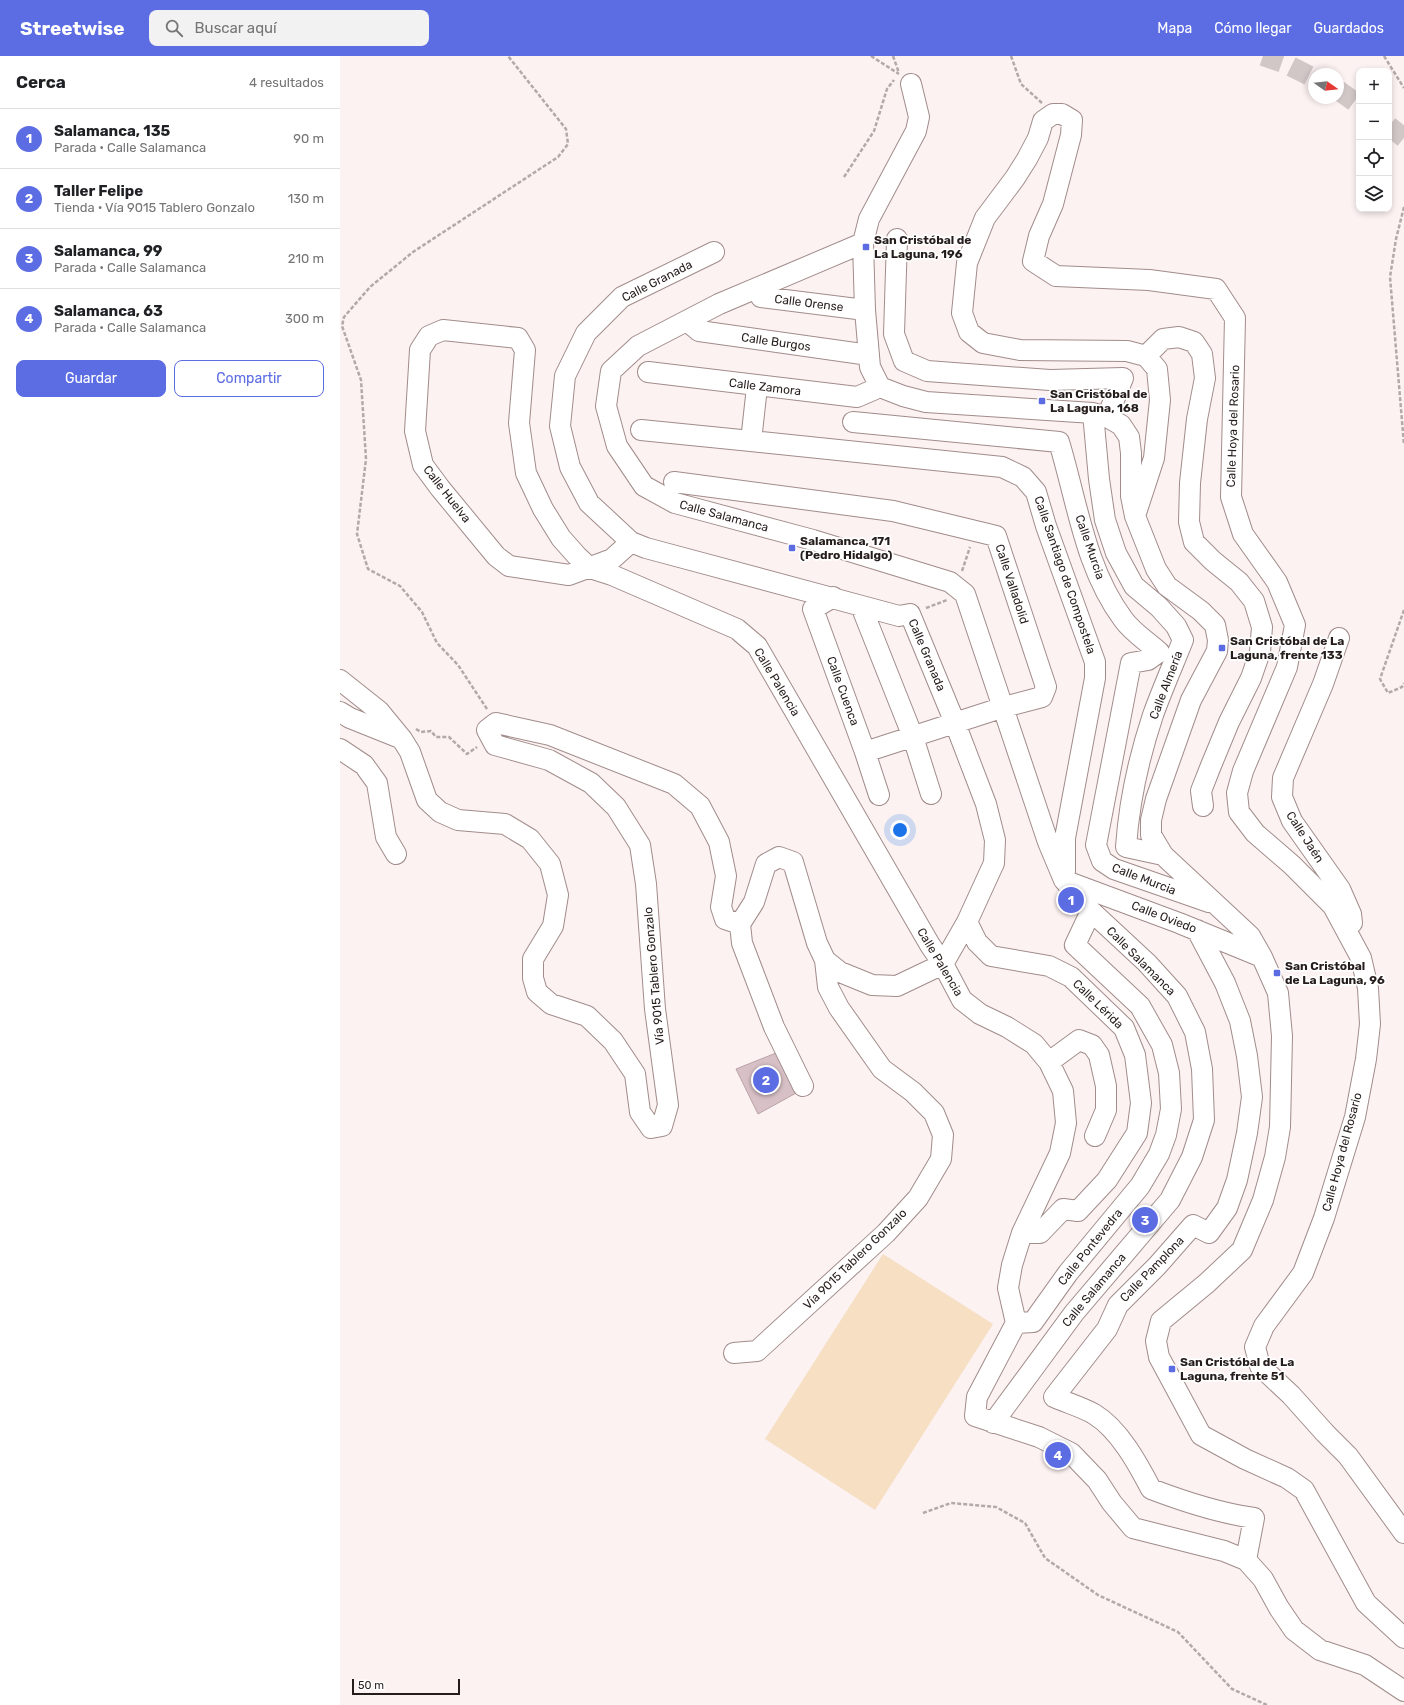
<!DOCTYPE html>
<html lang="es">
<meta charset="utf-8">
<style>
:root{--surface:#fff;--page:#f2f2f2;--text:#202124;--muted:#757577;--line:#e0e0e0;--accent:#5c6ce3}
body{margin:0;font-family:Rubik,sans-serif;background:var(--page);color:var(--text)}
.controls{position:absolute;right:12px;top:12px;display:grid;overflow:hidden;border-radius:8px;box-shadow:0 2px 6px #0003}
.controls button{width:36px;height:36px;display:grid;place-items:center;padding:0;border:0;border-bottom:1px solid var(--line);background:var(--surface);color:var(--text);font:20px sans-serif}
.compass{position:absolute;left:968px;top:12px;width:36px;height:36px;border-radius:50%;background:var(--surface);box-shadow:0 2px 6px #0003;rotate:104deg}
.scale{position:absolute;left:12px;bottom:10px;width:108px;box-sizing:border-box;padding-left:4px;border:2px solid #251d1c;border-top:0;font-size:11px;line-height:14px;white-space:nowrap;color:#251d1c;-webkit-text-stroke:3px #fff;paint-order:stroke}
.you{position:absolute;left:560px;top:774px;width:14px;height:14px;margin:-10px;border:3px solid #fff;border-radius:50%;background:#1a73e8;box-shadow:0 0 0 6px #1a73e833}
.badge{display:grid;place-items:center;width:26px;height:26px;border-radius:50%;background:var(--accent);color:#fff;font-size:13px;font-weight:700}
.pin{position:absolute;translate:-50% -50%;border:2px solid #fff;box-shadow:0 1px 4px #0006}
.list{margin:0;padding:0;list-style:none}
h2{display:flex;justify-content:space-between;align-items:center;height:52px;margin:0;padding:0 16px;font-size:17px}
h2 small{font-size:13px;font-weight:400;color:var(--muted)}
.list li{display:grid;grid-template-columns:26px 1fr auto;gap:12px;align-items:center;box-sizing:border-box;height:60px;padding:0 16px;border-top:1px solid var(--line)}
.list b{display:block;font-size:15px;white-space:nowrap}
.list p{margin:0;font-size:13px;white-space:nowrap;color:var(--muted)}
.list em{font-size:13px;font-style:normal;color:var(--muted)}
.actions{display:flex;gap:8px;padding:12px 16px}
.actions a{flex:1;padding:9px 0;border:1px solid var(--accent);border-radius:8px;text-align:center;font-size:14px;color:var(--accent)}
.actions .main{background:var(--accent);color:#fff}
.icon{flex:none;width:22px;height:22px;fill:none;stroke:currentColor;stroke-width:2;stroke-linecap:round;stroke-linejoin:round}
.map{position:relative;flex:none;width:1064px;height:1649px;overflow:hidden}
header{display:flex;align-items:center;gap:24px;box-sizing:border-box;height:56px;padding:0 20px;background:var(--accent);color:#fff}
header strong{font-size:19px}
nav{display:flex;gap:22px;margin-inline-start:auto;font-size:14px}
.search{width:280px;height:36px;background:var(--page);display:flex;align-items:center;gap:10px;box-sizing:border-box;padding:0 14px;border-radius:8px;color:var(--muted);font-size:15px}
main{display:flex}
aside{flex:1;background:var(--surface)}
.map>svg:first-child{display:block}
.pitch{fill:#f7dfc4}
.building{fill:#d8c1c6;stroke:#b9a3a7}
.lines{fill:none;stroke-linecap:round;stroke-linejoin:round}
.minor-tunnel{stroke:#d1c7c6;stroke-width:20;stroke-dasharray:20 10;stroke-linecap:butt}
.minor-casing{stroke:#a18c8a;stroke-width:22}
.path{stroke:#b2a9a8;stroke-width:2.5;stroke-dasharray:4 2;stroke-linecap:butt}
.minor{stroke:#fff;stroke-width:20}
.poi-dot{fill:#5c6ce3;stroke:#fff;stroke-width:1.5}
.labels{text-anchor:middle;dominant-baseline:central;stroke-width:3.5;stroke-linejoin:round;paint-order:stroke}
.poi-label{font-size:12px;font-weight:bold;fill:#251d1c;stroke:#fff;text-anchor:start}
.street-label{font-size:12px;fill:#251d1c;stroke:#fff}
</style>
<header>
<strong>Streetwise</strong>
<div class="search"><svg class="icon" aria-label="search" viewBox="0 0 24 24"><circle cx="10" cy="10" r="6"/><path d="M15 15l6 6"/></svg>Buscar aquí</div>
<nav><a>Mapa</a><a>Cómo llegar</a><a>Guardados</a></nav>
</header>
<main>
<aside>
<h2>Cerca<small>4 resultados</small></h2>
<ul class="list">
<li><span class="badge">1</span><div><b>Salamanca, 135</b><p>Parada · Calle Salamanca</p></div><em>90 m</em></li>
<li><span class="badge">2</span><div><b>Taller Felipe</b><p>Tienda · Vía 9015 Tablero Gonzalo</p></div><em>130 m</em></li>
<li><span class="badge">3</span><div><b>Salamanca, 99</b><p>Parada · Calle Salamanca</p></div><em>210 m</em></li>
<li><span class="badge">4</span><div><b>Salamanca, 63</b><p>Parada · Calle Salamanca</p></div><em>300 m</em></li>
</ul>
<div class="actions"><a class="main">Guardar</a><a>Compartir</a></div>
</aside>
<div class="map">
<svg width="1064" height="1649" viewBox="0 0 1064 1649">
<rect width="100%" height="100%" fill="#fcf2f1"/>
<path class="pitch" d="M543,1198L653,1268L535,1454L425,1383Z"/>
<path class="building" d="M436,997L458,1036L418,1058L396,1013Z"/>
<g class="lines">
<path class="minor-tunnel" d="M923,0L946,8L974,22
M998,34L1019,49
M1049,70L1064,82"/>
<g class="minor-casing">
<path id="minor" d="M571,28L579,61L576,75L529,163L523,187L525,254L530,311L540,331L563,340L586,346L753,357L767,361L781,369L789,381L791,397V440L795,460L816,513L827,530L861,555L875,569L878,584L877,595L851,644L816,743L811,764V779L823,799L910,880L922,901L938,937L942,980L940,1071L935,1101L923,1144L902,1194L867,1227L821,1265L816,1285L819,1301L861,1379L905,1403L947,1422L964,1434L1026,1547L1064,1582
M557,183L554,278L564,305L587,315L710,324L783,322L767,361
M523,187L379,248L298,290L271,315L266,350L277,390L304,430L335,447L473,484L610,526L625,538L708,786L724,824L751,855L807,907L837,940L855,976L862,1013L864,1064L852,1101L830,1144L734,1257L653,1367
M374,196L282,241L246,277L225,320L220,370L230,411L249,447L291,486L306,492L559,560L570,558L615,667L646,748L655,784L654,807L627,866L603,908
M417,233L421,241L525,254
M347,265L359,275L529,299
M806,300L823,283L839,281L854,286L862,298L865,322L857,363L850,427L849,466L854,486L873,505L899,526L914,545L922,571L920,596L911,622L889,666L870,712L861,735L863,750
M308,316L517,341L540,331
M417,331L411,385L662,411L683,421L696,436L706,470L755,606V622L725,782V816
M753,357L759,423L765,464L776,497L794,530L819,551L836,570L843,584C833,609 822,634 813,659C799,701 789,747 786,791L823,799
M513,366L719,386C737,445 745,512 783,563C792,576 808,586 819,596L808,604L791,607L756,789L762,805L774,813L869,846
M301,374L411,385
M334,426L553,455L656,480L706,631L702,641L664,651L525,696
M795,460L814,402L820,344L817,313L806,300L787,295L680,294L643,287L629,276L622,257L627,207L645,162L675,122L687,103L698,82L703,65L713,58H722L732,64L731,79L713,148L699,180L693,205L716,220L809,224L876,233L895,262L891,441L903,478L937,526L955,569L947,611L903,715L897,737L899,756L915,777L952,809L993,850L1021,902L1028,932L1030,968L1026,1003L1015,1061L984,1162L963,1217L924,1270L915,1291L920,1310L951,1339L985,1377L1008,1400L1064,1477
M291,486L272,503L229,519L169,510L156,500L100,432L83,409L75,375L80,294L89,280L103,274L178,282L185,294L179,367L186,417L203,453L221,482L237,500L250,512L272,519L397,573L417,590L590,889L603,908L622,944L640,958L667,971L694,988L709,1006L723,1035L726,1067L720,1097L682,1177L672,1209L668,1232L676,1267L637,1341L635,1360L699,1381L731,1397L757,1424L772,1447L793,1472L884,1495L906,1504L923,1523L939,1552L954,1574L980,1594L1025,1609L1064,1635
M493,541L473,553L525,696L539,739
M521,550L573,681L591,738
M999,582L983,628L943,722L942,741L952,765L1000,833L1011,858L1012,867
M0,624L39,655L62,683L70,696L87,744L100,756L118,764L165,768L190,783L210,808L218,839L213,870L193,903V922L197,936L211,948L247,960L273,985L295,1018L300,1056L311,1072L322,1070L328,1049L315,953L306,828L300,789L276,751L251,727L209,704L155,689L147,674L156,667L210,679L334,728L360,750L379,786L386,820L381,851L385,863L400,868
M0,656L10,662L60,682
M0,693L24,709L37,727L46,781L56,798
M726,825L839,867L922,901
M627,866L637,886L651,900L709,910L731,921L784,972L795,999L801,1047L797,1077L767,1124L738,1155L723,1153L700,1177H682
M857,874L885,927L900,965L907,1000L912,1041L907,1077L897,1124L887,1152L869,1177L853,1169L817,1210L778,1249L767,1273L714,1341C727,1347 742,1351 754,1358C779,1373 798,1408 811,1433C845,1446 879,1457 914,1462L906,1504
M709,1006L739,984L752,989L759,999L766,1030V1054L755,1080
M463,1030L434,971L402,887L400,868L414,846L426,808L439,801L453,806L477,887L485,904L500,916L532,929L557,930L603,908
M676,1267L693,1266L728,1217L800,1130L819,1098L826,1079L831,1053L829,1017L822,989L800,950L735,889L751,855
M394,1297L417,1295L546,1177L578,1142L601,1103L603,1079L594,1057L573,1036L542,1013L499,952L488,931L485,904"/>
</g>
<path class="path" d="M531,0L559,18
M553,0L559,17
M671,0L681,28L702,47
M1044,0L1064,32
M504,121L534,75L547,33L554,24
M1064,151L1056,183L1050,221L1064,389
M622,515L630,491
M586,552L607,544
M1064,554L1040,623L1048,637L1062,631L1064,627
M147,653L118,609L97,587L82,556L60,530L28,513L17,478L26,403L21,324L2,270L4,261L30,231L73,196L218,101L228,88L226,73L168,0
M76,673L81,676L91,675L96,681H109L127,698L137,691
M583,1457L611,1447L656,1451L685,1467L705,1502L758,1539L838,1576L892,1633L927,1649"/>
<use href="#minor" class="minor"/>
</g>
<g class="poi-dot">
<rect x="522" y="187" width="8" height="8" rx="2"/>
<rect x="698" y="341" width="8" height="8" rx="2"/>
<rect x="448" y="488" width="8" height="8" rx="2"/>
<rect x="878" y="588" width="8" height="8" rx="2"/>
<rect x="933" y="913" width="8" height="8" rx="2"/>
<rect x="828" y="1309" width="8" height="8" rx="2"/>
</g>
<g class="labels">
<g class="poi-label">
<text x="534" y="184">San Cristóbal de<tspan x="534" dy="14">La Laguna, 196</tspan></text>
<text x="710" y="338">San Cristóbal de<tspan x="710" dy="14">La Laguna, 168</tspan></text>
<text x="460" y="485">Salamanca, 171<tspan x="460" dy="14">(Pedro Hidalgo)</tspan></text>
<text x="890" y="585">San Cristóbal de La<tspan x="890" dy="14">Laguna, frente 133</tspan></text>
<text x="945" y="910">San Cristóbal<tspan x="945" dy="14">de La Laguna, 96</tspan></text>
<text x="840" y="1306">San Cristóbal de La<tspan x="840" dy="14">Laguna, frente 51</tspan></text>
</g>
<g class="street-label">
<text transform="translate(317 225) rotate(-27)">Calle Granada</text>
<text transform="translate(469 247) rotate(7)">Calle Orense</text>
<text transform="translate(436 286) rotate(8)">Calle Burgos</text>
<text transform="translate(425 331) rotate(7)">Calle Zamora</text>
<text transform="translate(893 370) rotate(-88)">Calle Hoya del Rosario</text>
<text transform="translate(107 438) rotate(52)">Calle Huelva</text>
<text transform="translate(384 460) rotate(15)">Calle Salamanca</text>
<text transform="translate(750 491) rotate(71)">Calle Murcia</text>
<text transform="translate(725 519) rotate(71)">Calle Santiago de Compostela</text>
<text transform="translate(672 528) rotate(72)">Calle Valladolid</text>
<text transform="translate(587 599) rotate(67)">Calle Granada</text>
<text transform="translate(437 626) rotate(59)">Calle Palencia</text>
<text transform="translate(826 629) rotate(-69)">Calle Almería</text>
<text transform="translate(503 635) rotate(70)">Calle Cuenca</text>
<text transform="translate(965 781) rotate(57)">Calle Jaén</text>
<text transform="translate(804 823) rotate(21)">Calle Murcia</text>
<text transform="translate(824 861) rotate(21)">Calle Oviedo</text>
<text transform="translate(801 905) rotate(45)">Calle Salamanca</text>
<text transform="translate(600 906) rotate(59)">Calle Palencia</text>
<text transform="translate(314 920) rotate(-95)">Vía 9015 Tablero Gonzalo</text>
<text transform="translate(758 948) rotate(44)">Calle Lérida</text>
<text transform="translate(1002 1096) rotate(-75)">Calle Hoya del Rosario</text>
<text transform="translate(750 1191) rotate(-51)">Calle Pontevedra</text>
<text transform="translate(515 1203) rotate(-44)">Vía 9015 Tablero Gonzalo</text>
<text transform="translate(812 1213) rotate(-46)">Calle Pamplona</text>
<text transform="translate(754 1234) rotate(-50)">Calle Salamanca</text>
</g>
</g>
</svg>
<div class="controls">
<button>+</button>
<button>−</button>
<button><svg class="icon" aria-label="locate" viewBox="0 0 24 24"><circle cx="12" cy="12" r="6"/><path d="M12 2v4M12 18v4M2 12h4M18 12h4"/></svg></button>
<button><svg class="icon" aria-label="layers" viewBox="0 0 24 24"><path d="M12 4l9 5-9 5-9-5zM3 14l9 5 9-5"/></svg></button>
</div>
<svg class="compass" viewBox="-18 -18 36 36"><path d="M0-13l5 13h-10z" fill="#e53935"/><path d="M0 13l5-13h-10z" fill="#757577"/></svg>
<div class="scale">50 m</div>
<div class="you"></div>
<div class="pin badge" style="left:731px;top:844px">1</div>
<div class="pin badge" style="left:426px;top:1024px">2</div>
<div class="pin badge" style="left:805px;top:1164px">3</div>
<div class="pin badge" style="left:718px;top:1399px">4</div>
</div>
</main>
